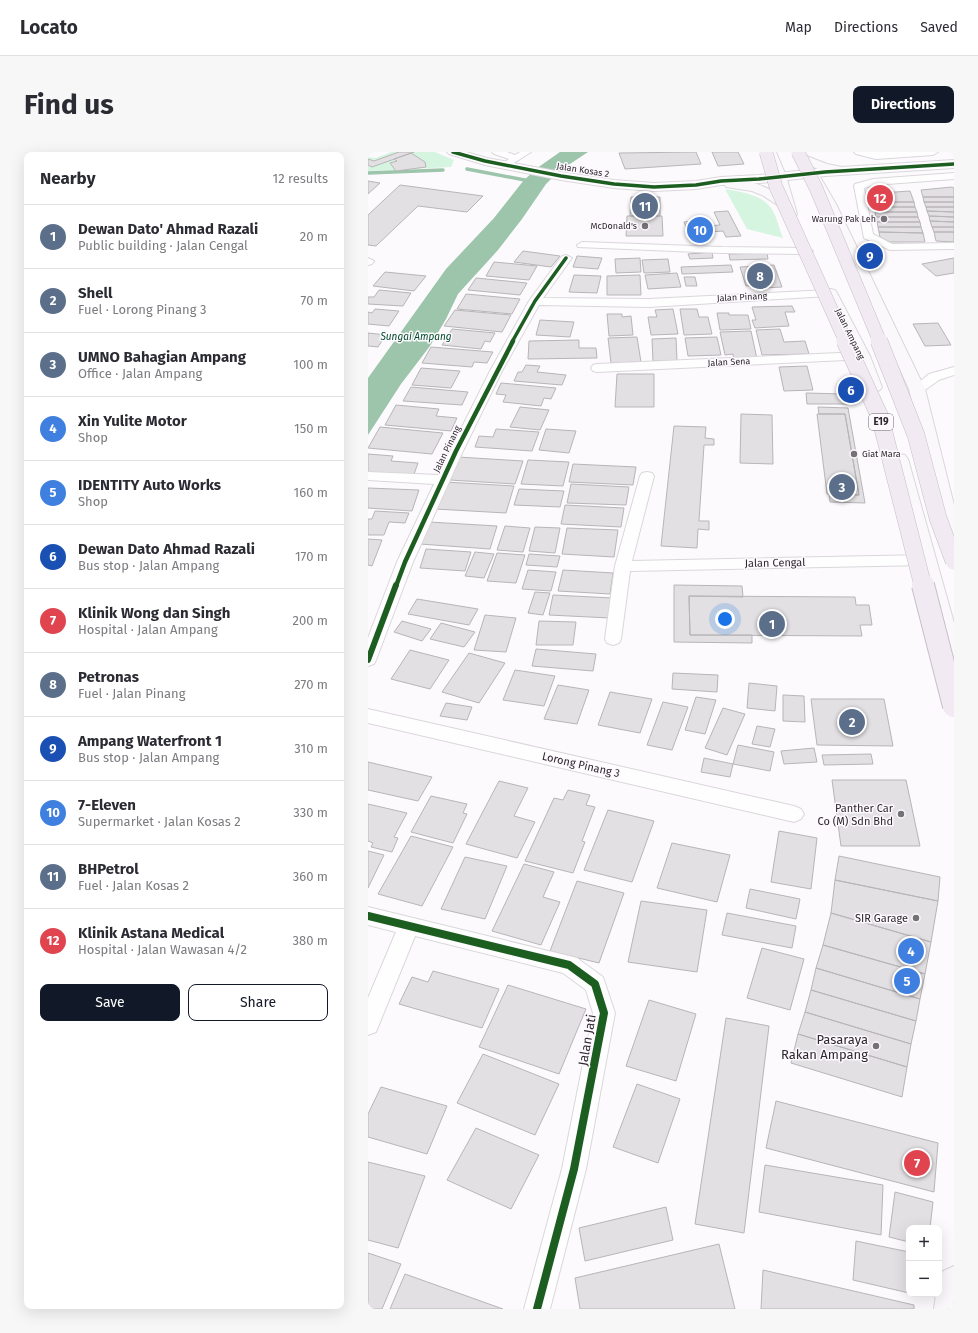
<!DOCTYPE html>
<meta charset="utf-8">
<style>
:root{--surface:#fff;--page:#f7f7f7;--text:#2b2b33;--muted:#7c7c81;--line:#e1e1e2;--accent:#111827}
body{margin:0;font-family:"Fira Sans",sans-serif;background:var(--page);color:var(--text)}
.controls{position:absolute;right:12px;bottom:12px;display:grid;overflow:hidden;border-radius:8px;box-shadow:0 4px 16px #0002}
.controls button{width:36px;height:36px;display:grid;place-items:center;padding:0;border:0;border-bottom:1px solid var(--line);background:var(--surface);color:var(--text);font:20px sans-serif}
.you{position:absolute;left:357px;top:467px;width:14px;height:14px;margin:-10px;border:3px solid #fff;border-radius:50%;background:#1a73e8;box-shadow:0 0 0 6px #1a73e833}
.badge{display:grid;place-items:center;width:26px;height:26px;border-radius:50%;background:var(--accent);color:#fff;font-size:13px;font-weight:700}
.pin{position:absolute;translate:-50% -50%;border:2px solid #fff;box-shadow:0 1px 4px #0006}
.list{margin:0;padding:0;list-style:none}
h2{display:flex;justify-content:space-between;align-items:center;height:52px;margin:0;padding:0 16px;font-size:17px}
h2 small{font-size:13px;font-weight:400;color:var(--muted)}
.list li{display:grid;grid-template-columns:26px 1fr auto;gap:12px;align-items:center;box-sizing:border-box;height:64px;padding:0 16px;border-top:1px solid var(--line)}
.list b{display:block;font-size:15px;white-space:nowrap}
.list p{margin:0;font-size:13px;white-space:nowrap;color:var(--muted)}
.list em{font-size:13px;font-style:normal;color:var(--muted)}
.actions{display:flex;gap:8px;padding:12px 16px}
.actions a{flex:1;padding:9px 0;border:1px solid var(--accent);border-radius:8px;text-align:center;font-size:14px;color:var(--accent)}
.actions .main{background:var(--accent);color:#fff}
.map{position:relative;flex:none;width:586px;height:1157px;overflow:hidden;border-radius:8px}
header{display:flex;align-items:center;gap:24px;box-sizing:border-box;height:56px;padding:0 20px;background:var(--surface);border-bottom:1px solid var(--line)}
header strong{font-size:19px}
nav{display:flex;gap:22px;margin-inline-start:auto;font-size:14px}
.intro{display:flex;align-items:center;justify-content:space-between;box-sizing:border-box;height:96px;padding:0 24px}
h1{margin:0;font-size:28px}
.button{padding:10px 18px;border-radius:8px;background:var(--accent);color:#fff;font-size:14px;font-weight:700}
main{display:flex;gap:24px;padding:0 24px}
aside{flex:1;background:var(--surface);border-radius:8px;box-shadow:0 4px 16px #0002}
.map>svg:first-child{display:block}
.green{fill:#d5f5e0}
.water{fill:#9cc5ab}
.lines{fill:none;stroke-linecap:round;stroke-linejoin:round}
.stream{stroke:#9cc5ab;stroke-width:3.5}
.building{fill:#e2e0e3;stroke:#b8b5b8}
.minor-casing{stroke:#dad7db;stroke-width:2}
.tertiary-casing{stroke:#dad7db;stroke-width:2}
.secondary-casing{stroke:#dad7db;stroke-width:2}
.minor{fill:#fffeff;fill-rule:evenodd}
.tertiary{fill:#fffeff;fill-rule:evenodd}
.secondary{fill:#fbf8fb;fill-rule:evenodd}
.motorway-bridge-far2-casing{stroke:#c7bec9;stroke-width:14;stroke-linecap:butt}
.motorway-bridge-far1-casing{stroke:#c7bec9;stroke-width:18;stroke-linecap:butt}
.motorway-bridge-casing{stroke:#c7bec9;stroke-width:24;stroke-linecap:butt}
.motorway-bridge-far2{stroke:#f2eaf3;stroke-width:13}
.motorway-bridge-far1{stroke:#f2eaf3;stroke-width:17}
.motorway-bridge{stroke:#f2eaf3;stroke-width:22}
.cycleway-far3-casing{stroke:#fdf9fe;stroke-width:5}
.cycleway-far2-casing{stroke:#fdf9fe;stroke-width:6}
.cycleway-far1-casing{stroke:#fdf9fe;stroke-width:8}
.cycleway-casing{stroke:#fdf9fe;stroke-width:10}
.cycleway-far3{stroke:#1b5e20;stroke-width:3.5}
.cycleway-far2{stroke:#1b5e20;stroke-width:4.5}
.cycleway-far1{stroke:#1b5e20;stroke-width:6}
.cycleway{stroke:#1b5e20;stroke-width:8}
.poi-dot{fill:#757276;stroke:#fdf9fe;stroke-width:1.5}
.labels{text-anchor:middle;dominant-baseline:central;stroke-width:3;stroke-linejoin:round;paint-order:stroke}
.far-street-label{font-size:9px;fill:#2d292d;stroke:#fdf9fe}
.far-poi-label{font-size:9px;fill:#2d292d;stroke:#fdf9fe;text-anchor:end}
.far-water-label{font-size:10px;font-style:italic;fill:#014d2a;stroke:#fdf9fe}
.shield{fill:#fdf9fe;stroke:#6b676c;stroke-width:1}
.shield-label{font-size:10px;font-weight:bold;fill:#2d292d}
.street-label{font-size:11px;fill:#2d292d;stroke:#fdf9fe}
.poi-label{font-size:11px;fill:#2d292d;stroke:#fdf9fe;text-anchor:end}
.near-poi-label{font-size:13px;fill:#2d292d;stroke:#fdf9fe;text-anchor:end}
.near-street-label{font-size:13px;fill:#2d292d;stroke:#fdf9fe}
</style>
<header>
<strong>Locato</strong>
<nav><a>Map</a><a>Directions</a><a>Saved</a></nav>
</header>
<div class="intro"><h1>Find us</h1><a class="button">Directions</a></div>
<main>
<aside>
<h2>Nearby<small>12 results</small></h2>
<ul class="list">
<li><span class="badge" style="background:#5c6f8a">1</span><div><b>Dewan Dato' Ahmad Razali</b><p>Public building · Jalan Cengal</p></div><em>20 m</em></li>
<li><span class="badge" style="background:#5c6f8a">2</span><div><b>Shell</b><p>Fuel · Lorong Pinang 3</p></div><em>70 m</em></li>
<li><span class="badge" style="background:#5c6f8a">3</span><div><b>UMNO Bahagian Ampang</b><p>Office · Jalan Ampang</p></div><em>100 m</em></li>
<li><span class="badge" style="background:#3f7fe0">4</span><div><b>Xin Yulite Motor</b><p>Shop</p></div><em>150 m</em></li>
<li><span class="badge" style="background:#3f7fe0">5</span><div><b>IDENTITY Auto Works</b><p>Shop</p></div><em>160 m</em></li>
<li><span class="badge" style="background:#1a4fb4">6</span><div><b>Dewan Dato Ahmad Razali</b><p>Bus stop · Jalan Ampang</p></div><em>170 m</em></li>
<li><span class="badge" style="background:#e0444e">7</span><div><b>Klinik Wong dan Singh</b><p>Hospital · Jalan Ampang</p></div><em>200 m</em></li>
<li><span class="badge" style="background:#5c6f8a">8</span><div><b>Petronas</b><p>Fuel · Jalan Pinang</p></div><em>270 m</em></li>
<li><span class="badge" style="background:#1a4fb4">9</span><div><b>Ampang Waterfront 1</b><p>Bus stop · Jalan Ampang</p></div><em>310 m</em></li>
<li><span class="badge" style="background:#3f7fe0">10</span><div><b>7-Eleven</b><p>Supermarket · Jalan Kosas 2</p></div><em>330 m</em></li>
<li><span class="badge" style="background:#5c6f8a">11</span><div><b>BHPetrol</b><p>Fuel · Jalan Kosas 2</p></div><em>360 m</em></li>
<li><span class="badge" style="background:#e0444e">12</span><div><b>Klinik Astana Medical</b><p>Hospital · Jalan Wawasan 4/2</p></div><em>380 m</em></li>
</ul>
<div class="actions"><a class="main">Save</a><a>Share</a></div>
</aside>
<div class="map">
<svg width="586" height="1157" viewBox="0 0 586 1157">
<rect width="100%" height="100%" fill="#fcfafd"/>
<path class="green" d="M23,0H67L86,8L83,15L0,19V5L8,6Z
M357,37C373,40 393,42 403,56C409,64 411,77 415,86L379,77Z"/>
<path class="water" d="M192,0H220L190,20L178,32L154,67L130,98L90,142L78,167L62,194L33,232L0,283V226L78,117L126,66L156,28L172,14Z"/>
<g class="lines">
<path class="stream" d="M99,17L162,29
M0,21L75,18"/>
</g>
<path class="building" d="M31,0H46L4,15L0,13V7L6,9Z
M328,0L333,12L257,17L251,1Z
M344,0H370L376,12L350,14Z
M43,1L57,10L58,15L28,19L22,11L29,9L26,7Z
M0,29L12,31L0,42Z
M32,33L115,44L99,60L50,54L8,94L0,93V63Z
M584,35L586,36V45H555L553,38Z
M542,39L546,50H504V45L512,41Z
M263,45H292V64H262Z
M555,45H586V50H556Z
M504,50H546L547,55H505Z
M556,50H586V55H558Z
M505,55H547L549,60H507Z
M558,55H586V60L559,59Z
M360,59L373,84L358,85L355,79L341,80L342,84L322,85L316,70L338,68L340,74L352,73L346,60Z
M559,59L586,60V65L561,64Z
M507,60H549L550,65H508Z
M259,64H294L295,84H258Z
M561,64L586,65V70L562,69Z
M508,65H550L552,70H509Z
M562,69L586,70V75H564Z
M509,70H552L553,75H510Z
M510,75H553L555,81L511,80Z
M564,75H586V80H566Z
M511,80L555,81L557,90H522L512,85Z
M566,80H586V90L568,89Z
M155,99L192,104L183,115L146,110Z
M344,100L345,106L322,107L320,102Z
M399,101L400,107L362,108L361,102Z
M209,104L234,106L230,117L205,115Z
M272,106L273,120L248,121L247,107Z
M586,106V121L568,124L554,112Z
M300,107L302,120L276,121L274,108Z
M126,110L169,114L161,128L118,124Z
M363,113L365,120L314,122L313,115Z
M406,113L414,135L395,136L394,133L378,134L372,115Z
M17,120L58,124L46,139L5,134Z
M309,121L313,135L280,137L277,123Z
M206,123L233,124L229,141L201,140Z
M272,123L273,143H239V124Z
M316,125H327L329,134H318Z
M108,126L159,131L152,143L100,138Z
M11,138L43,141L35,154L0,152V145H6Z
M98,142L152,147L144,162L89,157Z
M424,154L427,160H417L421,174L387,176L384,168H388L384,155Z
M7,157L31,159L21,174L0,172V160L4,161Z
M305,157L310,182L283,183L280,165H289L287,158Z
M312,157H329L331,165H340L344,182L316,183Z
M87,158L143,163L134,180L76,174Z
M349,161H361V163H380L383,177L352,178Z
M239,162H254V165L263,164L265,183L241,184Z
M172,168L206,170L202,185L168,183Z
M570,171L583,193L557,194L545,172Z
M84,177L127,181L122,190L117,189L113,197L74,193Z
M412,177L416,190L437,189L441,202L394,203L388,178Z
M383,179L389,207L366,208L365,202L357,203L352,180Z
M0,181L18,183L10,195L0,194Z
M269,185L273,210L243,211L240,186Z
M349,185L353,203L320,204L317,186Z
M308,186L309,209H285L284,187Z
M211,188V196H228L229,206L160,207L161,189Z
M63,195L125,200L119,211L106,210L104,215L54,211Z
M158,213L172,214L169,220L198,223L194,233L146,229L150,220H154Z
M439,214L445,238L416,239L411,215Z
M53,216L92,219L83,236L44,233Z
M249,222H286V255H247Z
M133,231L188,236L183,247L176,246L173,254L135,250L138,243L128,242Z
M43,235L100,240L94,253L35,249Z
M438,241L477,242L479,252H439Z
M28,253L71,257L68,264L89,266L83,279L17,273Z
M152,255L181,258L172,278L142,275Z
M450,255L480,256L497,351L462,350L461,342L491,343L477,262H451Z
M373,262L404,263L405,312L372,311Z
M449,262H477L491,343L459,342Z
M306,274L338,275L337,286L346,287V293H336L331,369H341V378L330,377L329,396L293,394Z
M12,275L75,281L64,302L0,296Z
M128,277L171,280L164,299L107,295L111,284L125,285Z
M178,277L208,279L201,301L171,298Z
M0,302L25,304L23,309L50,311L45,325L0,322Z
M90,305L155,309L147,332L82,328Z
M160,308L201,310L195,334L153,332Z
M205,312L268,315L265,333L201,330Z
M77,330L146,334L138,361L67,357Z
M203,332L261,335L258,353L199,351Z
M0,336L51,338L44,359L0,356Z
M151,337L196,339L192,355L146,353Z
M197,353L256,356L253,375L193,372Z
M7,359L41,361L37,371L21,370L16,383H0V367H4Z
M61,370L129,374L122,397L52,392Z
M137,374L162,376L155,400L129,398Z
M167,375L192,376L187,401L161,399Z
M199,376L250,378L246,405L194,402Z
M0,387L14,388L4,414L0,413Z
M58,397L103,400L97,419L52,416Z
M107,400L126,402L116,426L97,424Z
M129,401L157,403L148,431L119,429Z
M161,402L192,404L189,415L158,413Z
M160,418L188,420L183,439L154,437Z
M195,418L245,421L242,442L190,439Z
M306,433L374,434L375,445L321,444L322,483H384V491L306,490Z
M167,440L182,441L175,463L160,461Z
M185,443L245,446L242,466L181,463Z
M321,444L487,445L488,453H501L504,473H492L494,484L322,483Z
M49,447L110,457L101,473L40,462Z
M117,463L148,466L138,500L106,498Z
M34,469L63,477L54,489L26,480Z
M171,469L208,470L205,493H168Z
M73,471L107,480L96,495L62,487Z
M168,497L228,502L225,519L164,514Z
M42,498L81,508L62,537L23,527Z
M101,501L137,511L111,551L74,540Z
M147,518L187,524L176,554L135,548Z
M305,521L350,523L349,540L304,537Z
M381,531L409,534L407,559L379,556Z
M190,533L221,538L209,572L176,567Z
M242,540L284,547L272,581L230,573Z
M415,543L436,544L437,570L415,569Z
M328,545L348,548L337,582L317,578Z
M443,547H516L525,594L449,593Z
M295,550L320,555L304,598L279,593Z
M78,551L104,555L99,568L72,564Z
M355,556L377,562L359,603L337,596Z
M389,574L407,577L402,595L384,592Z
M370,593L406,600L402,619L365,612Z
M446,596L449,610L416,612L413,599Z
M503,602L505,612L456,613L454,603Z
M336,606L365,612L362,625L333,620Z
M0,610L64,625L50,649L0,638Z
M464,628H538L552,694H473Z
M131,629L160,636L146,664L167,670L149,706L98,692Z
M200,638L222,643L218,653L227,655L214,689L217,690L205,721L157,709L186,646L195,648Z
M63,644L99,652L95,661L99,662L85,691L43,680Z
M0,652L39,661L26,685L30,686L24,700L3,695L5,691L0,689Z
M240,658L286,669L264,730L216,718Z
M411,679L449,686L443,737L403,730Z
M43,684L85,695L54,754L10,742Z
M304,691L362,703L349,750L289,736Z
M0,699L16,703L0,736Z
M471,704L572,725L570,749L467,728Z
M97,705L139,714L117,767L73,757Z
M156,712L186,720L175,745L192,750L173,793L124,779Z
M467,728L570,749L563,790L463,761Z
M209,729L256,741L231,811L182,799Z
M382,737L432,747L428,767L378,756Z
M273,749L339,758L329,820L260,810Z
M359,761L428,774L424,796L354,783Z
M463,761L563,790L557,822L455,793Z
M455,793L557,822L552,847L448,816Z
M394,796L436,807L422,858L379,846Z
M448,816L552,847L548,869L443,838Z
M65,819L131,837L114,876L31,852L44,825L60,830Z
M140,833L218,857L191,922L111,895Z
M443,838L548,869L543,892L437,860Z
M281,848L328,862L308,929L258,914Z
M437,860L543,892L539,915L430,882Z
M358,866L401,874L376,1081L327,1072Z
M430,882L539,915L534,945L423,911Z
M115,902L191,932L167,983L89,951Z
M269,932L312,947L290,1011L245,995Z
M13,935L79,954L59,1002L0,985V962Z
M408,949L570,991L566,1040L398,996Z
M108,976L171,1003L143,1057L79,1028Z
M0,1010L57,1024L30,1096L0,1088Z
M397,1013L515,1033L513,1083L391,1060Z
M527,1040L565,1050L562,1076H541V1090L521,1085Z
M298,1055L305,1088L217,1109L211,1076Z
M488,1089L541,1100V1141L485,1128Z
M351,1092L367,1157H212L207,1126Z
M0,1101L33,1112L14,1157H0Z
M395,1118L546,1153V1157H393Z
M37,1122L135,1157H22Z"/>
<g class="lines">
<g class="minor-casing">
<path id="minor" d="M124,0H139L147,3L152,0H163L138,16L133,13L141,7L126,2Z
M486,0H570L565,3L508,7L488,2Z
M586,21V27L506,33L496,36L505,82L524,92L586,91V97L522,98L496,86L486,34L487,32L505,27Z
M214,90L354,95L440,96L445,99L440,102L354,101L210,95L209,93Z
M198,103L204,106L175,146L281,147L461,138L465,139L467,141L465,143L461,144L281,155L171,153L134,219L95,299L45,410L8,508L6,512L0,514V486L29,410L66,332L0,328V320L70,323L122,219L161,149L194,104Z
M0,106L6,109L4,112L0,113Z
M494,200L498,201L500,204L498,207L229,220L225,219L223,216L225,213L229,212Z
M586,215V223L571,228L554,240H544L543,237L561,222Z
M279,320L284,321L286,324L264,409L558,403L563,404L566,408L563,412L558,413L262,419L253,487L251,491L245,493L239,491L237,487L247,414L272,324L274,321Z
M0,557L426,654L433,657L436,662L433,667L426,670L0,571Z
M0,755L201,804L209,806L235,825L247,861L218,1017L182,1157H156L194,1017L225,861L218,838L195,821L47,784L8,880L0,883V846L28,780L0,773Z"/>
</g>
<g class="tertiary-casing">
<path id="tertiary" d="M79,0H98L119,6L193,20L246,28L286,31L328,29L353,25L391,23L457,16L586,8V16L457,24L391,31L353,33L328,37L286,39L246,36L193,28L117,13L81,2Z"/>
</g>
<g class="secondary-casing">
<path id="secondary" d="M396,0H408L418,24L429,62L427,65H419L414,56L394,43L384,39L358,35L356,32L358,29C374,25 397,34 411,42L406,24Z
M436,3L459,12L479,16L481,19L479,22C466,25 444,15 432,9L430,7L432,5Z
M447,22L451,23L468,52L557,237L586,353V396L579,394L577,390L541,237L456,52L441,26L443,23Z
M462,137L467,138L469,141L502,204L514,235L512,238L506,240L500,238L498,235L486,204L455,141L457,138Z
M531,302L537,303L540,307L586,471V515L579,513L576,508L522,307L525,303Z
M586,1114V1157H566L568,1142H571V1128L575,1119Z"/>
</g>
<use href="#minor" class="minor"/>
<use href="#tertiary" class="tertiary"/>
<use href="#secondary" class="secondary"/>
<g class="motorway-bridge-far2-casing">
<path id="motorway-bridge-far2" d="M398,0L408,35L478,190
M430,0L448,36L512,190"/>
</g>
<g class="motorway-bridge-far1-casing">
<path id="motorway-bridge-far1" d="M477,189L512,265L555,434
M511,189L548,283L570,366L586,409"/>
</g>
<g class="motorway-bridge-casing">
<path id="motorway-bridge" d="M555,433L586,554"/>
</g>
<use href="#motorway-bridge-far2" class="motorway-bridge-far2"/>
<use href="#motorway-bridge-far1" class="motorway-bridge-far1"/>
<use href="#motorway-bridge" class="motorway-bridge"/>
<g class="cycleway-far3-casing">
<path id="cycleway-far3" d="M85,0L117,9L193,24L246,32L286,35L328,33L353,29L391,27L457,20L586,12
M144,190L167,149L198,106"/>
</g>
<g class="cycleway-far2-casing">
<path id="cycleway-far2" d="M28,434L37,410L88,299L145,189"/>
</g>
<g class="cycleway-far1-casing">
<path id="cycleway-far1" d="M0,508L28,433"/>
</g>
<g class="cycleway-casing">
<path id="cycleway" d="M0,764L201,813L227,832L236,861L206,1017L169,1157"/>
</g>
<use href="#cycleway-far3" class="cycleway-far3"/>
<use href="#cycleway-far2" class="cycleway-far2"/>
<use href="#cycleway-far1" class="cycleway-far1"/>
<use href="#cycleway" class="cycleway"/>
</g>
<g class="poi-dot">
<circle cx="516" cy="67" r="4"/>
<circle cx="277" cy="74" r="4"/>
<circle cx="486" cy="302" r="4"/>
<circle cx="533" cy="662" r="4"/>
<circle cx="548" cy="766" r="4"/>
<circle cx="508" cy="894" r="4"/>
</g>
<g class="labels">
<g class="far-street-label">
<text transform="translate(215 18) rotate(9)">Jalan Kosas 2</text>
<text transform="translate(374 145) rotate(-3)">Jalan Pinang</text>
<text transform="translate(482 182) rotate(64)">Jalan Ampang</text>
<text transform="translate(361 210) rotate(-3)">Jalan Sena</text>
<text transform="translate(79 297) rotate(-64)">Jalan Pinang</text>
</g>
<g class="far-poi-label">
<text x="508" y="67">Warung Pak Leh</text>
<text x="269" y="74">McDonald's</text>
<text x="494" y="302" text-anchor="start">Giat Mara</text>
</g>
<g class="far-water-label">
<text x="48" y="185">Sungai Ampang</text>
</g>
<rect class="shield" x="501" y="262" width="24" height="16" rx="3"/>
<g class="shield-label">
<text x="513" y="270">E19</text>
</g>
<g class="street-label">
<text transform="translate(407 411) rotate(-1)">Jalan Cengal</text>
<text transform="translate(213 613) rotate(13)">Lorong Pinang 3</text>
</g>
<g class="poi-label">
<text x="525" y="656">Panther Car<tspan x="525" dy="13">Co (M) Sdn Bhd</tspan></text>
<text x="540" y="766">SIR Garage</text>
</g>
<g class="near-poi-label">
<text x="500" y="887">Pasaraya<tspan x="500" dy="15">Rakan Ampang</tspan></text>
</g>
<g class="near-street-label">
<text transform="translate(219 888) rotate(-80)">Jalan Jati</text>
</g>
</g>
</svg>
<div class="controls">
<button>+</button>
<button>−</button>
</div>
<div class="you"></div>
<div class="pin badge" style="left:404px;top:472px;background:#5c6f8a">1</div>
<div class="pin badge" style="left:484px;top:570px;background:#5c6f8a">2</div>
<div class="pin badge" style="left:474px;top:335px;background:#5c6f8a">3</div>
<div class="pin badge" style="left:543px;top:799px;background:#3f7fe0">4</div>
<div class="pin badge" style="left:539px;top:829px;background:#3f7fe0">5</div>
<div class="pin badge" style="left:483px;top:238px;background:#1a4fb4">6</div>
<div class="pin badge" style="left:549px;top:1011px;background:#e0444e">7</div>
<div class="pin badge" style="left:392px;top:124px;background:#5c6f8a">8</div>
<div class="pin badge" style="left:502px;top:104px;background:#1a4fb4">9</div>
<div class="pin badge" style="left:332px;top:78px;background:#3f7fe0">10</div>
<div class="pin badge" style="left:277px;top:54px;background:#5c6f8a">11</div>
<div class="pin badge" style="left:512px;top:46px;background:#e0444e">12</div>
</div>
</main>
